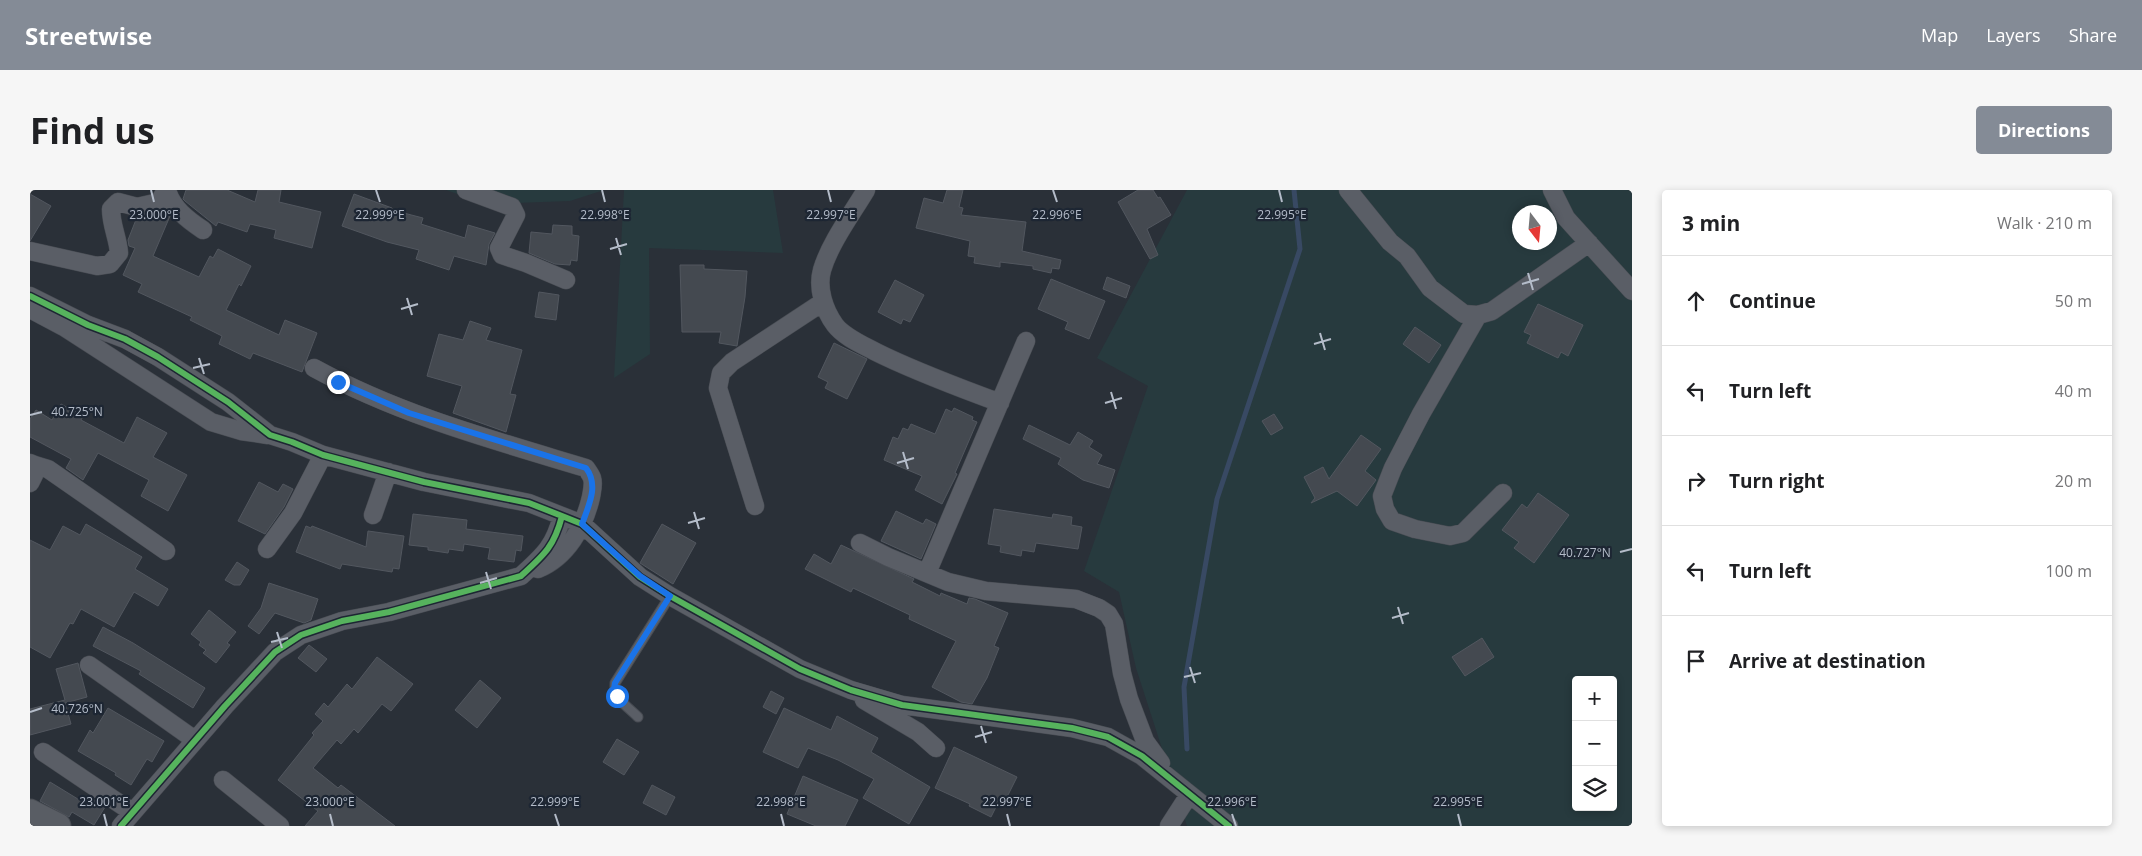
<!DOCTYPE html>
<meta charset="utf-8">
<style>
:root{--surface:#fff;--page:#f6f6f6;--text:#202124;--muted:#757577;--line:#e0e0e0;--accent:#848b96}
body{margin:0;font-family:"Open Sans",sans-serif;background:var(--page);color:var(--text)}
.controls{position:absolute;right:15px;bottom:15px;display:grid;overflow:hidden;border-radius:5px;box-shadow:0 2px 8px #0003}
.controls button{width:45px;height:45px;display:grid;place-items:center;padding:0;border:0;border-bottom:1px solid var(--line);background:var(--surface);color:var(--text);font:25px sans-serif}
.compass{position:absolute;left:1482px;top:15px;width:45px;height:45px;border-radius:50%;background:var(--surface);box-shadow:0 2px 8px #0003;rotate:164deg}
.stop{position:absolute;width:15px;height:15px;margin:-11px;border:4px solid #1a73e8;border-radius:50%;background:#fff}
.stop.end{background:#1a73e8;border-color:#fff;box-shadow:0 1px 5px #0008}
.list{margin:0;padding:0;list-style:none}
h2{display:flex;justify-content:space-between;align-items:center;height:65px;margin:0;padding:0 20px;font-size:21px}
h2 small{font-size:16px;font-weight:400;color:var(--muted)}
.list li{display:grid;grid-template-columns:32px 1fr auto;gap:15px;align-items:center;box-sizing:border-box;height:90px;padding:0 20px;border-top:1px solid var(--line)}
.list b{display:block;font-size:19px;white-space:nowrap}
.list em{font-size:16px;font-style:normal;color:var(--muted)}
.icon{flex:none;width:28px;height:28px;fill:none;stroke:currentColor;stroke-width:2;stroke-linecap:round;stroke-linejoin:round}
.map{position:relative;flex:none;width:1602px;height:636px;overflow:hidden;border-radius:5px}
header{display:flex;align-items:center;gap:30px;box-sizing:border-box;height:70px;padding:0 25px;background:var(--accent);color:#fff}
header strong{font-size:24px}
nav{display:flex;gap:28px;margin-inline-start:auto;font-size:18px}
.intro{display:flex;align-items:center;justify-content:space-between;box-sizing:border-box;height:120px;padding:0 30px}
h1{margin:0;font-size:35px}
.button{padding:12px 22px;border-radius:5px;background:var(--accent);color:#fff;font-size:18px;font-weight:700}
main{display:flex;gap:30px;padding:0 30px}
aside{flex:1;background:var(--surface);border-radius:5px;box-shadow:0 2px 8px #0003}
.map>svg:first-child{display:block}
.green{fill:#273a3e;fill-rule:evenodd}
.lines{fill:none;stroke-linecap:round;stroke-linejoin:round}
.stream{stroke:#384963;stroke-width:5}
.building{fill:#444950;stroke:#52575f}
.lane-casing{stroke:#484c53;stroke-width:11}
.street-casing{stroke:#484c53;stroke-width:19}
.secondary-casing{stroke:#484c53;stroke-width:27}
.lane{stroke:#5a5e66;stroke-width:9}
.street{stroke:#5a5e66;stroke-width:18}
.secondary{stroke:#595d64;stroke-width:25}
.cycleway-casing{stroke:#1d2633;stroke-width:9}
.cycleway{stroke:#56b35d;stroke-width:6}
.route{stroke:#1a73e8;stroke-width:6}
.ticks{fill:none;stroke:#b4bcc9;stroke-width:2}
.ticks-label{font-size:12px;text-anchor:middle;fill:#b4bcc9;stroke:#1d2633;stroke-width:4.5;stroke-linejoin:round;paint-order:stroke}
</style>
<header>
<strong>Streetwise</strong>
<nav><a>Map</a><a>Layers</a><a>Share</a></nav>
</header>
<div class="intro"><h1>Find us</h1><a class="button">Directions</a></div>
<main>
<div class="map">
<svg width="1602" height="636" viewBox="0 0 1602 636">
<rect width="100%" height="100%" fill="#2a3038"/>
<path class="green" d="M416,0H574L540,11L456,14Z
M594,0H743L753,63L619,58L620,164L584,188Z
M1157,0H1602V636H1157L1106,478L1089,402L1054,381L1118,196L1067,168ZM1490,22H1520V52H1490ZM1546,490H1583V617H1546Z"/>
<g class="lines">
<path class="stream" d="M1157,559L1154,497L1187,309L1270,59L1264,0"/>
</g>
<path class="building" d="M156,0H197L225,12L228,0H251L249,12L291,22L282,58L244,48L246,40L220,34L217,42L188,32L186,36L155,11L153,9Z
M917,0H933L929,17L933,18L931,25L996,32L992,61L1031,70L1029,79L1022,78L1021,83L1003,79V76L970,72V77L944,73L945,67L938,66L940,51L886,38L894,8L913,13Z
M1108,0H1123L1128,8L1130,7L1141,25L1117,39L1128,65L1120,69L1088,12Z
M0,4L21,16L0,51Z
M324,4L362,18V20L393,28L391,34L435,48L438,35L465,43L459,54L456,75L424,66L419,80L386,69L389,60L357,52L312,36Z
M135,20L140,26L123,66L169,87L180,66L183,68L188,59L221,76L211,96L209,94L196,120L249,145L255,130L287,143L272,182L223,163L220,169L189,154L192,146L160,130L162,127L108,102L112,94L93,85L105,58L99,56L98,50L107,27Z
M523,35L542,36V45L549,46L547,71L541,70L540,75L525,74L499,63L501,42L522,44Z
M650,75H674V79L717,81L715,107L707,156L689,153L691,142H652Z
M1077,87L1100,96L1096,108L1073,99Z
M1021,89L1075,111L1059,149L1035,139L1038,132L1008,119Z
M865,90L894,105L880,132L873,129L871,134L848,122Z
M509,102L529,105L526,130L505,127Z
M1508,114L1553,135L1538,166L1531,162L1528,168L1497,153L1501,145L1494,142Z
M440,131L461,138L456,150L492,160L480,204L486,205L476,242L423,223L432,196L397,186L409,144L433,150Z
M1385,137L1411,155L1399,173L1373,154Z
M804,153L837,169L817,209L795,198L798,192L788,187Z
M31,214L53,226L51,230L94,253L107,227L137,243L123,267L157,285L138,321L111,306L119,290L68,263L53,290L36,278L41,269L0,247V229L6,220L22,230Z
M924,218L943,227L942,230L947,232L925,283L927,284L912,314L885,300L892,286L854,270L863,247L868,249L873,238L878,240L881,234L905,244L916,219L922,222Z
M1244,224L1253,238L1241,245L1232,231Z
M999,235L1040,255L1048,242L1063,251L1059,257L1072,265L1067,274L1085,280L1079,298L1053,290L1028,274L1031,268L993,249Z
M1331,245L1351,259L1335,281L1346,290L1327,316L1307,301L1281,313L1285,308L1274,287L1293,277L1299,289Z
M229,292L248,302L253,294L263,299L254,317L235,344L208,331Z
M1508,303L1539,325L1504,373L1484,358L1489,352L1472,340L1492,314L1497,318Z
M964,319L1022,328L1023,324L1042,327L1041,335L1052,337L1048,359L1006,353L1004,362L992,360L991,366L970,362L971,356L958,354Z
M866,321L893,334L896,329L906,334L891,369L851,351Z
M383,324L437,330L436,339L493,346L491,361L486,360L484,372L458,369L460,358L434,354L433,361L419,359L418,363L398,360V357L379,355Z
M56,334L112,367L105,379L138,399L128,416L104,402L84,437L51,419L43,434L40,433L20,468L0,457V350L20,360L33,336L50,345Z
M632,334L666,353L643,394L610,373Z
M276,336L281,338L282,336L336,357L338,341L374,346L369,379L363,378L362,382L312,374L310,379L266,362Z
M811,355L884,389L882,392L910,406L911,403L937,414L939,408L945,409L978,423L964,456L969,458L957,488L942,514L931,512L902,497L926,451L879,429L880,425L823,398L821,402L775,379L784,364L801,374Z
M207,372L219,380L210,395H204L195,390Z
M239,393L288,409L281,430L274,433L245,423L229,444L218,436L231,418Z
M179,420L206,442L197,453L200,455L186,473L173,463L176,460L169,455L171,452L161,444Z
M73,437L103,453L175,498L163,518L109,484L111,481L63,456Z
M1452,448L1464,467L1435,486L1422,467Z
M279,455L297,469L286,482L268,468Z
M347,467L383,494L361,521L352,514L328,543L324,539L311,554L307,550L283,578L308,598L311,595L365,636H275L288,621L248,590L284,545L282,543L293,531L285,524L294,513L298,517L317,494L322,499Z
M48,473L57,507L35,513L41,534L0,545V519L35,510L26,479Z
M450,490L471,508L447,538L425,520Z
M741,501L754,508L746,524L733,517Z
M78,518L134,551L122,572L117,569L101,595L85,585L86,583L48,561L60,540L63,543Z
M754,518L801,540L807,526L848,548L841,562L900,597L879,634L833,608L844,589L808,570L778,558L768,578L733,562Z
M587,549L609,562L594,585L573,572Z
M924,557L987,587L975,611L970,609L961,627L939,616L940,614L905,598Z
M773,586L828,610L815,636H786L757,624Z
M20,592L56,614L60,607L75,617L64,635L42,622L39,627L10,611Z
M622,595L645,607L636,625L613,613Z"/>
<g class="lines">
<g class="lane-casing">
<path id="lane" d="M608,527C598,517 583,508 585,493L640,406"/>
</g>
<g class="street-casing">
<path id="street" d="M137,0C142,18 158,30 173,40
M436,0L482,17L486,25L469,58L472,65L496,73L536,90
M836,0C821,25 800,53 792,80C787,98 794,120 805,135C814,147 833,155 846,162C886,182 928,197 970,213
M1318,0L1360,52L1377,66L1400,98L1434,124L1448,125L1462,121L1559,53
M1522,0L1536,28L1602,101
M0,61L67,76L80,74L89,63C88,48 81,35 81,19L88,12L107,17L129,12L136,0
M0,106L58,135L95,149L128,167L198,212L240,245L262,252L293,265L394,292L499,313L532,326C524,357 514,365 491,386L359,422L312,431L271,445L245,462L195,516L91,636
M0,119L34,137L181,232L211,241L238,245
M1448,125L1391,224L1363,278L1352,306L1355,319L1362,331L1385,339L1420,346L1433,343L1473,303
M284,178C370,225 463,250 556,278C558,281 561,285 562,288C564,294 562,301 561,307C554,337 537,367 508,379
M0,273L5,275L4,285L0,293
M5,275L18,279L136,361
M725,316L688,198L691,183L702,172L793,112
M343,325L358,282
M532,326L552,334L610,387L640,406L770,479L821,500L872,515L1042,538L1078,547L1112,566L1199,636
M830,353L858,367L918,392L956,401L1046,409L1069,418L1078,424L1084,434L1092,483L1099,509L1115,551L1131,573
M237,359L263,323L293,265
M897,383L996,151
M59,475L165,550
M834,510L888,542L906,558
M13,562L102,622
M193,590L250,636
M1139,636L1159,605"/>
</g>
<g class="secondary-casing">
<path id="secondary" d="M0,622L28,636"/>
</g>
<use href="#lane" class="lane"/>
<use href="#street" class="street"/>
<use href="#secondary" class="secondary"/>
<g class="cycleway-casing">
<path id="cycleway" d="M0,106L58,135L95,149L128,167L198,212L240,245L262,252L293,265L394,292L499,313L532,326C524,357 514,365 491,386L359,422L312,431L271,445L245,462L195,516L91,636
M532,326L552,334L610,387L640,406L770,479L821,500L872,515L1042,538L1078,547L1112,566L1199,636"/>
</g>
<use href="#cycleway" class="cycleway"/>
</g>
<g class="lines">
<path class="route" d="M308,192L379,223L556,278C569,295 559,315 552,334L610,386L640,406L585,493L584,500L587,506"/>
</g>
<path class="ticks" d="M121,0L124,12M346,0L350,12M572,0L575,12M798,0L801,12M1023,0L1027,12M1249,0L1252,12M586,48L591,65M580,59L597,54M1498,83L1503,100M1492,94L1509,89M377,108L382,125M371,119L388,114M1290,143L1295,160M1284,154L1301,149M169,168L174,184M163,178L180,174M1081,202L1086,219M1075,213L1092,208M0,225L12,222M873,262L878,279M867,273L884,268M664,322L669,339M658,333L675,328M1590,362L1602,359M456,382L461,399M450,393L467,388M1368,417L1373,434M1362,428L1379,423M247,442L252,458M241,452L258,448M1160,477L1165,493M1154,487L1171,483M0,522L12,518M951,536L956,553M945,547L962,542M74,624L77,636M300,624L303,636M525,624L529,636M751,624L754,636M977,624L980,636M1202,624L1206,636M1428,624L1431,636"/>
<g class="ticks-label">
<text x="124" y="29">23.000°E</text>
<text x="350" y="29">22.999°E</text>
<text x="575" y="29">22.998°E</text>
<text x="801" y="29">22.997°E</text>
<text x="1027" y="29">22.996°E</text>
<text x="1252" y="29">22.995°E</text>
<text x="47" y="226">40.725°N</text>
<text x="1555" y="367">40.727°N</text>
<text x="47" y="523">40.726°N</text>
<text x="1428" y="616">22.995°E</text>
<text x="74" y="616">23.001°E</text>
<text x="300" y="616">23.000°E</text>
<text x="525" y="616">22.999°E</text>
<text x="751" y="616">22.998°E</text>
<text x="977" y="616">22.997°E</text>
<text x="1202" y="616">22.996°E</text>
</g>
</svg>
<div class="controls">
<button>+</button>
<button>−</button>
<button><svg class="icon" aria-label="layers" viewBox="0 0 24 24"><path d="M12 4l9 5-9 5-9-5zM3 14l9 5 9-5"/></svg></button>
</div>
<svg class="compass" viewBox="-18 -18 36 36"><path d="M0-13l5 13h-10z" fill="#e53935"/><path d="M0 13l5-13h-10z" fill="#757577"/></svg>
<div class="stop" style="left:587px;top:506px"></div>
<div class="stop end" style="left:308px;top:192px"></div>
</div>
<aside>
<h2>3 min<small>Walk · 210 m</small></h2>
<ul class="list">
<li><svg class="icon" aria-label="ahead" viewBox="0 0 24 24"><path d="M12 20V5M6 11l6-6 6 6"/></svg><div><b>Continue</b></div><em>50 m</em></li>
<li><svg class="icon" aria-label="left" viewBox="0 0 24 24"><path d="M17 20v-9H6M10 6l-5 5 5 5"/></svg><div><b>Turn left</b></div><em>40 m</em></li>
<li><svg class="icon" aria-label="right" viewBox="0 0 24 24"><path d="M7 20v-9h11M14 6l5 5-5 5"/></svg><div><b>Turn right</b></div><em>20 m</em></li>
<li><svg class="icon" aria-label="left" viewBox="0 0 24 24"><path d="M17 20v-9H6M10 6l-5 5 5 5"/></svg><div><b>Turn left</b></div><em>100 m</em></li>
<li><svg class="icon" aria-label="arrive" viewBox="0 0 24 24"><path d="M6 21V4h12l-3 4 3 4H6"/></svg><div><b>Arrive at destination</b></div></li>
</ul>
</aside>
</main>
